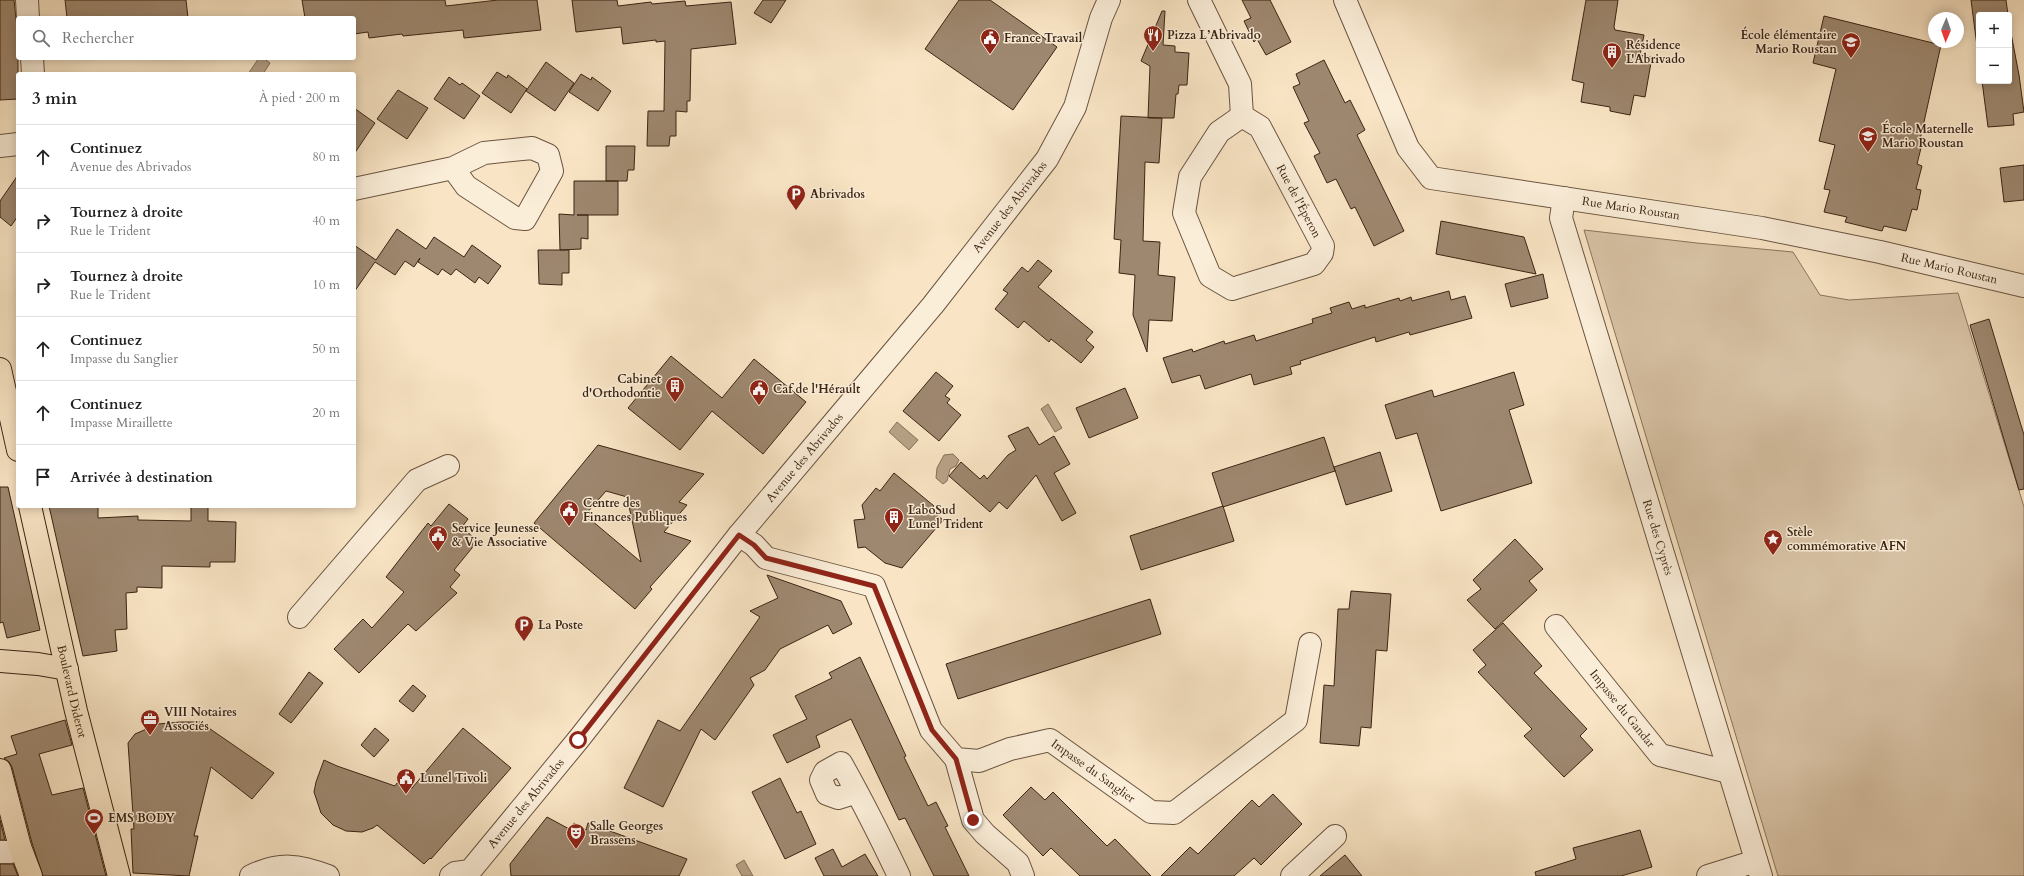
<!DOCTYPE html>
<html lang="fr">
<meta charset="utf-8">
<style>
:root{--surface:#fff;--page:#f6f6f6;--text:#222;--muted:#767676;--line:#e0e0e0}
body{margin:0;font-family:Cardo,serif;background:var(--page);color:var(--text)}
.controls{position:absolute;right:12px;top:12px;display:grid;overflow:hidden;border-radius:4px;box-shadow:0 2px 10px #0003}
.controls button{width:36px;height:36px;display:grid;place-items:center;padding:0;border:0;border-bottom:1px solid var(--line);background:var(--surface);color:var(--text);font:20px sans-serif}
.compass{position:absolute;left:1928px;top:12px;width:36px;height:36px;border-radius:50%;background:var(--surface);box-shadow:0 2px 10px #0003;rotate:182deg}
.stop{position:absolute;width:12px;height:12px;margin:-9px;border:3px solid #8f2418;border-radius:50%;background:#fff}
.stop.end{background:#8f2418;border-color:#fff;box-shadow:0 1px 4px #0008}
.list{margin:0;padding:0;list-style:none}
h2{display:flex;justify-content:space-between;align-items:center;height:52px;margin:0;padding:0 16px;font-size:17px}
h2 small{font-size:13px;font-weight:400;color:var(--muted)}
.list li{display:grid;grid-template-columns:26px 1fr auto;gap:12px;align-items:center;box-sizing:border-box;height:64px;padding:0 16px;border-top:1px solid var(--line)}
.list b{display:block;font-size:15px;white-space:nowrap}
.list p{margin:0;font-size:13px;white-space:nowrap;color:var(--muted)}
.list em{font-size:13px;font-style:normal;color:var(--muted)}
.icon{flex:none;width:22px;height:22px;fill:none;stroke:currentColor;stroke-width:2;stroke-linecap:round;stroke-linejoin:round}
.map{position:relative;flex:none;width:2024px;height:876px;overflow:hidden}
.search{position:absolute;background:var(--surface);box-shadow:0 2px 10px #0003;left:16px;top:16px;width:340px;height:44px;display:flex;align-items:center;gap:10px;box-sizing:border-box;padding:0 14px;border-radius:4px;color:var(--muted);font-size:15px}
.panel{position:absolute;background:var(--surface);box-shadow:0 2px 10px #0003;left:16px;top:72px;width:340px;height:436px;border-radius:4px}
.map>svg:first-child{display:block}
.green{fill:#d9c4a7;stroke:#8a745d}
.water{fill:#b8a388;stroke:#867059}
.building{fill:#9e8870;stroke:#3b2413;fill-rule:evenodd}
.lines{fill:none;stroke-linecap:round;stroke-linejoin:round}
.minor-casing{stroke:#6a5440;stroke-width:24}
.major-casing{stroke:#3b2413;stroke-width:24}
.minor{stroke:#fbeed9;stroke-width:22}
.major{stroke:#f9e5c5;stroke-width:22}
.route{stroke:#8f2418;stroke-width:5}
.labels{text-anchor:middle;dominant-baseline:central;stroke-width:3;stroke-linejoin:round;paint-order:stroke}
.poi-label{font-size:12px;font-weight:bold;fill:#3b2413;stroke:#fbeed9;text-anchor:start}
.street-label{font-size:12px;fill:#3b2413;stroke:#fbeed9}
</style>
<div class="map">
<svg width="2024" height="876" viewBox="0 0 2024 876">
<rect width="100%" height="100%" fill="#f9e5c5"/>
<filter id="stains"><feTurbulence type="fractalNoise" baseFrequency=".005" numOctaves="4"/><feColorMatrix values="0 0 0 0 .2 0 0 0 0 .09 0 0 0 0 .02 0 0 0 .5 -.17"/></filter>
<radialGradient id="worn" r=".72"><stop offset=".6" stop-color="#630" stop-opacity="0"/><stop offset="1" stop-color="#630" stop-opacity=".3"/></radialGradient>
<path class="green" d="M1584,230L1697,243L1793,252L1820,295L1849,300L1958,293L2024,507V876H1778Z"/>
<path class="water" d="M259,58H263L270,63L263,74H248Z
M1048,404L1062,428L1055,432L1041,409Z
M897,422L918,440L909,450L889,432Z
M953,454L959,460L956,466L950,469L947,481L943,484L936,478L937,468L944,455Z
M744,860L753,876H742L736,865Z"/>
<path class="building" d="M0,0H14L18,37V99L0,100Z
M65,0H186L188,18H67Z
M302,0H445L446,6L498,0H537L541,30L464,38L463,30L403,36L402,34L369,38L368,32L354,34V18H305Z
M572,0H617L618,6L651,2L652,4L685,1L686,6L731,2L736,44L691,49L690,101H687V112L676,111V136H670L669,146H647L648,111H664L665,41L656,42V40L623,44L621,27L576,32Z
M763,0H786L771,23L754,13Z
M959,0H990L1057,47L1013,110L925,49Z
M1242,0H1270L1291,42L1266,55L1257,39L1254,42L1244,21L1251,18Z
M1586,0H1618L1614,27L1615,30L1644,35L1640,55L1652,57L1645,97L1634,95L1630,115L1610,111V107L1581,102L1584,83L1572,80Z
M1971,0H2006L2008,15H1979V61Z
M1162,11H1165L1163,45L1175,46V52L1189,53L1187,85H1179L1178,94H1176L1174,118H1148L1150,66L1141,61Z
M1824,16L1941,45L1920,140H1923L1917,164L1922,166L1916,189L1921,190L1917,210L1912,209L1906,231L1884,226L1882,231L1845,222L1847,217L1824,212L1830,190L1824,189L1835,145L1819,141L1836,69L1813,63Z
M2009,23L2019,75L2024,112L2013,114L2014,125L1988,127L1982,81H2009Z
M1324,60L1345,103L1350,100L1365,130L1357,135L1404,231L1374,246L1355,207L1351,209L1336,179L1327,183L1314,156L1320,153L1304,123L1309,121L1293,87L1300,84L1296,74Z
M546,62L574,83L555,111L526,91Z
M497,72L507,78L508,75L527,89L511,113L482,93Z
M581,74L591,80L592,77L611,91L598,111L569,92Z
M449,77L460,85L462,83L480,96L464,119L434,99Z
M398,90L428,108L407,139L377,119Z
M354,108L375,123L354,154Z
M1121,116L1162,118L1159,163L1145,162L1143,241L1160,242L1158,275L1175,277L1172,321L1149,320L1147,352L1133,315L1135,275L1119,273L1121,240L1114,239Z
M606,146H635L634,170H628L627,181H606Z
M2024,165V200L2004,202L2000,168Z
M18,175V216L11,226L0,217V201Z
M574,181H618V215H577H588V239L581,238V249L560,250L559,214L574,215Z
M1441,221L1524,237L1536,274L1436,254Z
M397,229L426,249L434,237L464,257L472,245L501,266L488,284L479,277L475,283L456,269L451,275L442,269L438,275L418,262L420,258L414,267L405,261L395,275L375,262L354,292V245L376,260Z
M538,250H569V273H562V285L539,284Z
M1038,260L1052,271L1038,287L1093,332L1086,340L1094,347L1081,363L1051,339L1049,342L1024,321L1018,328L995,309L1008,293L1003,290L1022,267L1028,272Z
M1543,274L1548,298L1511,307L1505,284Z
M1449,291L1451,300L1465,296L1472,318L1410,335L1409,332L1376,342L1375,337L1300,361L1301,364L1290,367L1292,374L1254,385L1251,374L1205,389L1200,375L1172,383L1163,358L1192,349L1193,352L1224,341L1225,344L1254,335L1256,341L1313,323L1312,319L1332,313L1330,308L1349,302L1352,309L1365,305V308L1399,298L1400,301L1411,297L1412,301Z
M1989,319L2024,435V489L2019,490L1970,325Z
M671,356L722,398L754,359L806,402L763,454L712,411L680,450L628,408Z
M936,372L953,386L945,396L950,399L947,403L961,415L939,441L903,411Z
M1514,372L1524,405L1509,410L1532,483L1441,511L1417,433L1396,439L1385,405L1432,390L1434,397Z
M1125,388L1138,418L1089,438L1076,408Z
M1028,427L1039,445L1054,436L1070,464L1054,473L1076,513L1062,521L1036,475L1007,509L999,502L990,512L949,476L961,462L980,479L984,475L987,479L1008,455L1016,450L1008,436Z
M1324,437L1335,471L1223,507L1212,473Z
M598,445L704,474L679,502L687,505L664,532L691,541L650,587L652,589L635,609L534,523ZM606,491L627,497L641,562L585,515Z
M1380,452L1392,491L1346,505L1334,467Z
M894,473L934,506L931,510L943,520L902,568L885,563L865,547L858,548L854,520L865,519L862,505L876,488L880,491Z
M0,487H8L40,630L7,638L3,622L0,623Z
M449,504L468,519L462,527L474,538L472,548L454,570L460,575L450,587L457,593L416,631L408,624L359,673L334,649L363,619L372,628L404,592L386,577L428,523L431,526Z
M49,506H98V518L138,516V520L191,521V506H208V521L236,522L235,562H210V567L162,566V588L137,587V592L126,593L127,629L115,630L117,651L83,656Z
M1223,506L1234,541L1141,570L1130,536Z
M1515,539L1543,569L1529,581L1537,590L1495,629L1467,600L1481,589L1473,580Z
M767,575L841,601L852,624L833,634L828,625L780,649L765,670L750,678L754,685L715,740L701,729L663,807L624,788L658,720L680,731L760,617L750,611L778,598Z
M1351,591L1391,594L1387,651L1376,650L1371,728L1361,727L1359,746L1320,743L1324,685L1334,686L1338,609H1349Z
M1150,599L1161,634L958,699L946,664Z
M1503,623L1542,666L1534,673L1587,729L1580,736L1593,750L1564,777L1524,736L1532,729L1478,672L1486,665L1473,650Z
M860,657L906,756L904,757L928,806L936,802L948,826L945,827L969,876H934L905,818L899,820L851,719L816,736L820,747L787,763L773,735L807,719L795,696L832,678L829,673Z
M309,672L323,683L291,723L279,714Z
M413,685L426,696L413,712L399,701Z
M65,720L72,745L39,754L52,795L83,788L106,876H43L32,843L12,767L9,762L4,758L17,754L11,736Z
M180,722H200L274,773L252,799L211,767L194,836H198L189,876L133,873L131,829H134L128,743L135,734L158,724Z
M375,728L389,740L374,757L361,745Z
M463,728L511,768L431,859L430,858L424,864L377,825L373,828L362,832L346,831L333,825L321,813L314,792L316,782L324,760L337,766L395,786L397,783L412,788Z
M780,778L797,813L801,811L816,844L785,859L752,792Z
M1031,787L1045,800L1053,792L1107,846L1115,839L1151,876H1080L1051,848L1043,856L1003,815Z
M1273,794L1302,824L1261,865L1254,858L1234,876H1161L1190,847L1198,854L1252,800L1259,807Z
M547,817L571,830L574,823L586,830L588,823L687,859L679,876H511L510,864Z
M0,820L5,840H0Z
M1640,830L1652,867L1621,876H1536L1535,872L1576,859L1573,848Z
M833,849L842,867L865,854L878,876H824L815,858Z
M1345,855L1362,876H1320Z
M0,864H13L18,876H0Z"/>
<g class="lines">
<g class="minor-casing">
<g id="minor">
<path d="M27,0L28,18"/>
<path d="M1199,0L1240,84L1242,116"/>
<path id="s1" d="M1345,0L1408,148L1431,178L1762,228L1880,252L2024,286"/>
<path d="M32,58L33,74"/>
<path d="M1242,116L1260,127L1323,246L1322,253L1314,264L1232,289L1210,276L1184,213L1190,177L1219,132Z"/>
<path d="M0,146L18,144"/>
<path d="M354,189L453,168L484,153L532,148L548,155L552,171L525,219L515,218L466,186L453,168"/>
<path id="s2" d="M1564,198L1561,218L1761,876"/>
<path id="s3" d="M739,535L754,545L766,558L874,586L931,730L956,759L979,761L1010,749L1050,740L1151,812L1174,813L1296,720L1310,644"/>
<path d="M299,617L417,480L448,466"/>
<path id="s4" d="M1556,626L1660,755L1729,772"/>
<path d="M956,759L973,820L985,834L1018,863L1023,876"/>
<path d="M857,792L838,798L827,794L821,780L825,772L841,763C862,800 881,838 899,876"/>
<path d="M0,852H11L20,847"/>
<path d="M251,876C280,862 299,865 328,876"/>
<path id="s5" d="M451,876L455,873L470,871L578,740L739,535L933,305L1047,159L1075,107L1101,18L1109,0"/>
<path d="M1292,876L1335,836"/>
<path d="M1708,876L1756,861"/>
</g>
</g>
<g class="major-casing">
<g id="major">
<path d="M0,369L18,450"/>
<path id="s6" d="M30,506L76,711L119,876"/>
<path d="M0,661L38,664L67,669"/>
<path d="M0,770L20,847L31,876"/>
</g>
</g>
<use href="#minor" class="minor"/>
<use href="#major" class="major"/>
</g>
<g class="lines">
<path class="route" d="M578,740L739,535L754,545L766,558L874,586L932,730L956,759L973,820"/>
</g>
<defs>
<g id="restaurant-pin" transform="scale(1)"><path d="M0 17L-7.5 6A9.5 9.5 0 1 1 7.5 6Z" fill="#8f2418" stroke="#fbeed9"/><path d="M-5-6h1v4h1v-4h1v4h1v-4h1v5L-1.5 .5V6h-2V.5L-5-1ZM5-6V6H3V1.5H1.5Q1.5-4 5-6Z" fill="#fff"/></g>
<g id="civic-pin" transform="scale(1)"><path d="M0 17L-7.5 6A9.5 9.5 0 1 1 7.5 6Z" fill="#8f2418" stroke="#fbeed9"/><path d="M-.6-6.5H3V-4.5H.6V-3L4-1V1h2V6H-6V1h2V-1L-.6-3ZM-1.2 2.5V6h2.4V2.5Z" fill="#fff"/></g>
<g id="school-pin" transform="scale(1)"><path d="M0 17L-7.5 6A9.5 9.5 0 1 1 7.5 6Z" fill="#8f2418" stroke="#fbeed9"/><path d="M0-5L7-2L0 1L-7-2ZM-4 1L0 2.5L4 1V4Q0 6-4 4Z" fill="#fff"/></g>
<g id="building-pin" transform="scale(1)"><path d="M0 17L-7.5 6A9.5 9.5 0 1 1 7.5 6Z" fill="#8f2418" stroke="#fbeed9"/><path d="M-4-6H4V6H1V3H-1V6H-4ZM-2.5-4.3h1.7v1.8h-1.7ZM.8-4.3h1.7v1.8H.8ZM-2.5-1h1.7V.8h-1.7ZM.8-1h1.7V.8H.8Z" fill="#fff"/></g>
<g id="parking-pin" transform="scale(1)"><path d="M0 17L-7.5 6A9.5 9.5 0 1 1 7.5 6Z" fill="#8f2418" stroke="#fbeed9"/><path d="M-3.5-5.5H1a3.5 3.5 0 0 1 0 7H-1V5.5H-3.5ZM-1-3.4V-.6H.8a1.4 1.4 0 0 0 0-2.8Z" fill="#fff"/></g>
<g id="sight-pin" transform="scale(1)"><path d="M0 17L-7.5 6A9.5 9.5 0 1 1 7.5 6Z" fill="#8f2418" stroke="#fbeed9"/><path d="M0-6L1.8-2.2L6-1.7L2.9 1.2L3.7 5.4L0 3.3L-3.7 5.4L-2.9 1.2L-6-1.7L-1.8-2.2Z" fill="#fff"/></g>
<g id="office-pin" transform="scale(1)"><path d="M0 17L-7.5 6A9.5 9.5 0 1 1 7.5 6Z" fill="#8f2418" stroke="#fbeed9"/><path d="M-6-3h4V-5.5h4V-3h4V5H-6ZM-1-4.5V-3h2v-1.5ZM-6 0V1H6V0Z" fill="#fff"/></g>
<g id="stadium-pin" transform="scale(1)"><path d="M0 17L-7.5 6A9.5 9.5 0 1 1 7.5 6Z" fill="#8f2418" stroke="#fbeed9"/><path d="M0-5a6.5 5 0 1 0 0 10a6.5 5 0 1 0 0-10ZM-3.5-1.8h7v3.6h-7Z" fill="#fff"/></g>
<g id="theatre-pin" transform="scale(1)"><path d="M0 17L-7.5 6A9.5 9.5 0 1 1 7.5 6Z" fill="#8f2418" stroke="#fbeed9"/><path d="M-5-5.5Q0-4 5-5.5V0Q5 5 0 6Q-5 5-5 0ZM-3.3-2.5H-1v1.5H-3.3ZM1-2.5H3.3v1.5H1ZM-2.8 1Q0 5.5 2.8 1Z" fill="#fff"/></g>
</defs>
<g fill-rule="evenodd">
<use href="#restaurant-pin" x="1153" y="35"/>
<use href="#civic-pin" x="990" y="38"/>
<use href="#school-pin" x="1851" y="42"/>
<use href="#building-pin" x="1612" y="52"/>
<use href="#school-pin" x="1868" y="136"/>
<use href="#parking-pin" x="796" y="194"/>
<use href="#building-pin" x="675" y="386"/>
<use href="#civic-pin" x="759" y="389"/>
<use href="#civic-pin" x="569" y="510"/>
<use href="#building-pin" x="894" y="517"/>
<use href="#civic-pin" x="438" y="535"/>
<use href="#sight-pin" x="1773" y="539"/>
<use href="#parking-pin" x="524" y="625"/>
<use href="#office-pin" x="150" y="719"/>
<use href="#civic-pin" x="406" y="778"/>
<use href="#stadium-pin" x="94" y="818"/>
<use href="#theatre-pin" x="576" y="833"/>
</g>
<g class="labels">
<g class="poi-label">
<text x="1167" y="35">Pizza L’Abrivado</text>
<text x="1837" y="35" text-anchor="end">École élémentaire<tspan x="1837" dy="14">Mario Roustan</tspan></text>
<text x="1004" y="38">France Travail</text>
<text x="1626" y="45">Résidence<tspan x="1626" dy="14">L'Abrivado</tspan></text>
<text x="1882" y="129">École Maternelle<tspan x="1882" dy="14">Mario Roustan</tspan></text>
<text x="810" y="194">Abrivados</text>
<text x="661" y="379" text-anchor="end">Cabinet<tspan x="661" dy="14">d'Orthodontie</tspan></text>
<text x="773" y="389">Caf de l'Hérault</text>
<text x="583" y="503">Centre des<tspan x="583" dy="14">Finances Publiques</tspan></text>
<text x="908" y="510">LaboSud<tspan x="908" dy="14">Lunel Trident</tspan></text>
<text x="452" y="528">Service Jeunesse<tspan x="452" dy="14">&amp; Vie Associative</tspan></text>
<text x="1787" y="532">Stèle<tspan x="1787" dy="14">commémorative AFN</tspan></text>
<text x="538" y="625">La Poste</text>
<text x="164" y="712">VIII Notaires<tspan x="164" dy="14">Associés</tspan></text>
<text x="420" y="778">Lunel Tivoli</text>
<text x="108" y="818">EMS BODY</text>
<text x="590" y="826">Salle Georges<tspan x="590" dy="14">Brassens</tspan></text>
</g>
<g class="street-label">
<text transform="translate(1299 201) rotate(62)">Rue de l'Éperon</text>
<text stroke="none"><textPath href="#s5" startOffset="876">Avenue des Abrivados</textPath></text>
<text stroke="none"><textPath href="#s1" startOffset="401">Rue Mario Roustan</textPath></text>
<text stroke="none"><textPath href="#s1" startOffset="725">Rue Mario Roustan</textPath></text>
<text stroke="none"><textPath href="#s5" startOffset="552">Avenue des Abrivados</textPath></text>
<text stroke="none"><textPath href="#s2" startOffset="354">Rue des Cyprès</textPath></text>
<text stroke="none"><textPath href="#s6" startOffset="190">Boulevard Diderot</textPath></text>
<text stroke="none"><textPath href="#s4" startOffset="106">Impasse du Gandar</textPath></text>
<text stroke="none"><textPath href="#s3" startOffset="491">Impasse du Sanglier</textPath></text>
<text stroke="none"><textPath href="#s5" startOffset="108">Avenue des Abrivados</textPath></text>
</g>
</g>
<rect width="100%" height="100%" filter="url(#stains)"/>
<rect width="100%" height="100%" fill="url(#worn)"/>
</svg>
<div class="controls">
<button>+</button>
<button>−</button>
</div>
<svg class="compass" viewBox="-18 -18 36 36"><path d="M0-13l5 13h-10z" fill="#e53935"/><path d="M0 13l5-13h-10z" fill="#767676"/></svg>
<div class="stop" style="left:578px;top:740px"></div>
<div class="stop end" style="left:973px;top:820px"></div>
<div class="search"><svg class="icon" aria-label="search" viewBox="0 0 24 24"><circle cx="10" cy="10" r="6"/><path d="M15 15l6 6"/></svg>Rechercher</div>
<section class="panel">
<h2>3 min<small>À pied · 200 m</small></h2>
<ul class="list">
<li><svg class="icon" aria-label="ahead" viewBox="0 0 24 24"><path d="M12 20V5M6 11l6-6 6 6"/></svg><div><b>Continuez</b><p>Avenue des Abrivados</p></div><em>80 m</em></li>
<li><svg class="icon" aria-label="right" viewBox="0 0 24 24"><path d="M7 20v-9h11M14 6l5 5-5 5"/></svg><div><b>Tournez à droite</b><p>Rue le Trident</p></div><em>40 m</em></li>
<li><svg class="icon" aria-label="right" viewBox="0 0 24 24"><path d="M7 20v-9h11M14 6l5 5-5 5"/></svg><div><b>Tournez à droite</b><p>Rue le Trident</p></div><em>10 m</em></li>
<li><svg class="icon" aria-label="ahead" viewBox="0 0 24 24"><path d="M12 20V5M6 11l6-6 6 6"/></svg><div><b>Continuez</b><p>Impasse du Sanglier</p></div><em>50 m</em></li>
<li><svg class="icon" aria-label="ahead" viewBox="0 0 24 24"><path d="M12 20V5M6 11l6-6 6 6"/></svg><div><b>Continuez</b><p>Impasse Miraillette</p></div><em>20 m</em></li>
<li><svg class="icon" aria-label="arrive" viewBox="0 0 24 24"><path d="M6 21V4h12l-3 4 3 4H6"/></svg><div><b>Arrivée à destination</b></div></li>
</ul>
</section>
</div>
